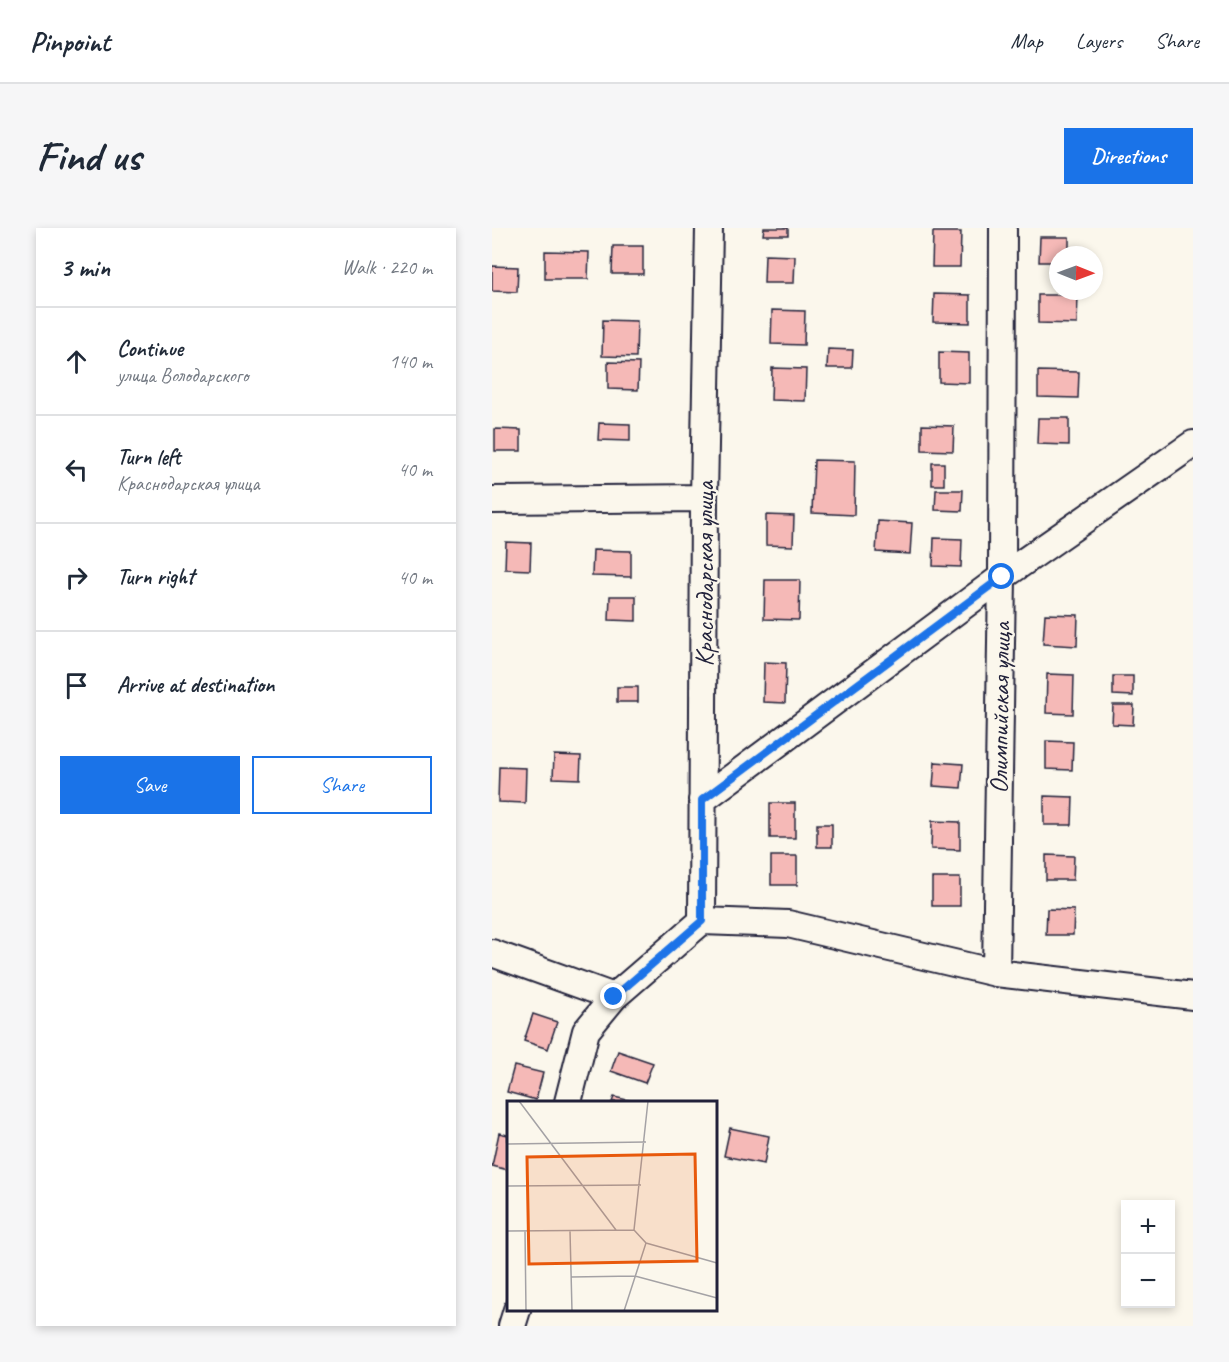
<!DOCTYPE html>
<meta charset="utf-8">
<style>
:root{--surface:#fff;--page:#f6f6f7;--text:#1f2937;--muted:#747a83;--line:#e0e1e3;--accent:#1a73e8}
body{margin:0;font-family:Caveat,sans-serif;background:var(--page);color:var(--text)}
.controls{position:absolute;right:18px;bottom:18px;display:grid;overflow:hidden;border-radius:0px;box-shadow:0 3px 9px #0003}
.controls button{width:54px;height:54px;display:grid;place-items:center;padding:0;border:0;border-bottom:2px solid var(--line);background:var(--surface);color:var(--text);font:30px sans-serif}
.compass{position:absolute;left:557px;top:18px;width:54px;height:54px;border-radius:50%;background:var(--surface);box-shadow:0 3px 9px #0003;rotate:91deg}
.stop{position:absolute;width:18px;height:18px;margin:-14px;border:4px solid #1a73e8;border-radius:50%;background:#fff}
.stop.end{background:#1a73e8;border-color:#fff;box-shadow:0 2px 6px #0008}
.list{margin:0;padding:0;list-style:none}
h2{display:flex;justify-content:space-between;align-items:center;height:78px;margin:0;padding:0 24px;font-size:26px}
h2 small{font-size:20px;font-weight:400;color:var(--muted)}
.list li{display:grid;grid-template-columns:39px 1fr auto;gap:18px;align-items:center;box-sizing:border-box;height:108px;padding:0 24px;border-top:2px solid var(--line)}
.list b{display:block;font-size:22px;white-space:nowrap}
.list p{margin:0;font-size:20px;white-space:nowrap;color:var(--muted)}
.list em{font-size:20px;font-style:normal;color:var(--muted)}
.actions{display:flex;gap:12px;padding:18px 24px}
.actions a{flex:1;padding:14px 0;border:2px solid var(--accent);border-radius:0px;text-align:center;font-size:21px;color:var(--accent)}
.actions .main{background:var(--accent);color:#fff}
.icon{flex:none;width:33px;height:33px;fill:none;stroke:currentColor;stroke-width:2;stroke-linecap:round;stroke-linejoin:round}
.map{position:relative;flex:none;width:701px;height:1098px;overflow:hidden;border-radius:0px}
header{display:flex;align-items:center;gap:36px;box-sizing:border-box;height:84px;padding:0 30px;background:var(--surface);border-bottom:2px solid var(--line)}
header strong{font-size:28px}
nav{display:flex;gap:33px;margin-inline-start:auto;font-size:21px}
.intro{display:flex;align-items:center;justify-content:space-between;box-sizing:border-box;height:144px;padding:0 36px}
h1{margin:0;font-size:42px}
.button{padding:15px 27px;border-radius:0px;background:var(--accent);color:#fff;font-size:21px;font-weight:700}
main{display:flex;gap:36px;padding:0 36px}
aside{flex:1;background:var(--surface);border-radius:0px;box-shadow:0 3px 9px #0003}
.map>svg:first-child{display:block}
.building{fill:#f5b9b7;stroke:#22223b;stroke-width:1.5}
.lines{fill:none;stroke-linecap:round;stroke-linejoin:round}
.minor-casing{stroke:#22223b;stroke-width:30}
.minor{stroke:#fbf7ec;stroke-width:26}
.route{stroke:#1a73e8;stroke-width:8}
.labels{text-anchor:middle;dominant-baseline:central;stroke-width:5;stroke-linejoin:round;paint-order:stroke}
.street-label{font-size:26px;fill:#22223b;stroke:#fbf7ec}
.inset-road{fill:none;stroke:#a4a2a5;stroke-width:1.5}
.view{fill:#e8590c;fill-opacity:0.15;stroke:#e8590c;stroke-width:3}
.inset-edge{fill:none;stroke:#22223b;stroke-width:3}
</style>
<header>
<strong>Pinpoint</strong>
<nav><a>Map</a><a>Layers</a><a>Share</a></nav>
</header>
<div class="intro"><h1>Find us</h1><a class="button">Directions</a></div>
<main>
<aside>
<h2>3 min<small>Walk · 220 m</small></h2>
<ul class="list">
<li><svg class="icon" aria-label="ahead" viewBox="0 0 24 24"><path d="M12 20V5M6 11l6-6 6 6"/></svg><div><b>Continue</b><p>улица Володарского</p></div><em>140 m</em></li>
<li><svg class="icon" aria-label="left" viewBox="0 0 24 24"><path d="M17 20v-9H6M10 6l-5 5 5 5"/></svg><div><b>Turn left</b><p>Краснодарская улица</p></div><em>40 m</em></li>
<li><svg class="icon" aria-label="right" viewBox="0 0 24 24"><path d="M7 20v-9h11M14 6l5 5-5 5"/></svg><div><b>Turn right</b></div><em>40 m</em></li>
<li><svg class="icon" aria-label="arrive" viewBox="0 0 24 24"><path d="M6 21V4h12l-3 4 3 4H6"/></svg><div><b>Arrive at destination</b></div></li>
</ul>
<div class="actions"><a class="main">Save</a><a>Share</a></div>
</aside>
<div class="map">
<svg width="701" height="1098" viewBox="0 0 701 1098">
<rect width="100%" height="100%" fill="#fbf7ec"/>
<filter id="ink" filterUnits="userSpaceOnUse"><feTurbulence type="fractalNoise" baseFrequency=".0167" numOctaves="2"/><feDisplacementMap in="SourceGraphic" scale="12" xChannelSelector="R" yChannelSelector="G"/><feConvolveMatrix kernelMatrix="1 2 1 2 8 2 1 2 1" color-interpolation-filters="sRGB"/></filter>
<g filter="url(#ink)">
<path class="building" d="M272,0H296V7H271Z
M441,4H469L468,39H440Z
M548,9H577V27H566V34H547Z
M121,18H151V46H120Z
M53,23L97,24L96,51H53Z
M273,27L303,28L302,55H272Z
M0,38L26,39L25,64L0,63Z
M442,66L478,67V95L441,94Z
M546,67H586L585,96L546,95Z
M280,82L313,83L312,117L279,116Z
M111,92L145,93L144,129L110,128Z
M336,121L361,122L360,140H335Z
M447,124L477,125V155L447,154Z
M116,134L147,135L146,162L116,161Z
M280,140L314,141L313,173L279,172Z
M546,143L587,144L586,170L546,169Z
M546,190H577V217L545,216Z
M107,195L138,196V213L106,212Z
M430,197L462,198L461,223L430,222Z
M3,201L29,202V223H3Z
M322,232L363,233L362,287L320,285Z
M440,235H452V257H440Z
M444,262H471L470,283L443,282Z
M274,287L302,288L301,318L274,317Z
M386,293L420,295L418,326L384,324Z
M442,310L470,311L469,339L441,338Z
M14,314L39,315L38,342L13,341Z
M101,322L139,323V349L100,348Z
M273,352H308L307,392L272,391Z
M118,368H144V393L117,392Z
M553,386L586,387L585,418L551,416Z
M272,434L294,435L293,475L271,474Z
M555,446L582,447L581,486L554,485Z
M621,448H641V468L621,467Z
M125,459H146V474H125Z
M621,477H642L641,497L620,496Z
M554,513L581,514L580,542L554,541Z
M62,527L89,528L88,551L61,550Z
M443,534L471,536L469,560L441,558Z
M7,539L34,540L33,575L6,574Z
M552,568L581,569L580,597H552Z
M278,575H303V610H278Z
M440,593L468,594V622L439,621Z
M325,596H340V619H325Z
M554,627L582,628L581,652H554Z
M279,628H305V657H279Z
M440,650H468V678H440Z
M555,681L582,682L581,707H554Z
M41,786L65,794L56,821L32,813Z
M126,823L161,835L153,855L119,843Z
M22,838L51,845L44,872L15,864Z
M122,869L144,874H120Z
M238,900L277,908L272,936L232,928Z
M7,905L16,907V942L0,938Z"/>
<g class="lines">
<g class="minor-casing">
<path id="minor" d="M0,272L212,270
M210,572L510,349L701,216
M210,693L212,270L217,0
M0,725L122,769L210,693L296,696L504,745L701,768
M504,745L510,349L511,0
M76,874L94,803L122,769
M20,1098L25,1082"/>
</g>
<use href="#minor" class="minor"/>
</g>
</g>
<g class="lines" filter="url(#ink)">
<path class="route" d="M122,769L210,693V572L510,349"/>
</g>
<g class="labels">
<g class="street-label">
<text transform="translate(212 346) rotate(-90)">Краснодарская улица</text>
<text transform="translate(508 480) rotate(-89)">Олимпийская улица</text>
</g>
</g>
<g transform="translate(15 873)">
<rect width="210" height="210" fill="#fbf7ec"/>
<path class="inset-road" d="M12,0L109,129M0,43L139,41M0,85L134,84M0,130L127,129M18,130L19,210M63,130L65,210M139,142L210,162M64,176L128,175L210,197M117,210L139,142L127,129L141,0"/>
<path class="view" d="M188,53L190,160L22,163L20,56Z"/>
<rect width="210" height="210" class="inset-edge"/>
</g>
</svg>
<div class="controls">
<button>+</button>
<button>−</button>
</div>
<svg class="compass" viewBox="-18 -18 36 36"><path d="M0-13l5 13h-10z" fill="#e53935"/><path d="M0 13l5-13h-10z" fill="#747a83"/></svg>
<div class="stop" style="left:510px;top:349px"></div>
<div class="stop end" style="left:122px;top:769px"></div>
</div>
</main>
